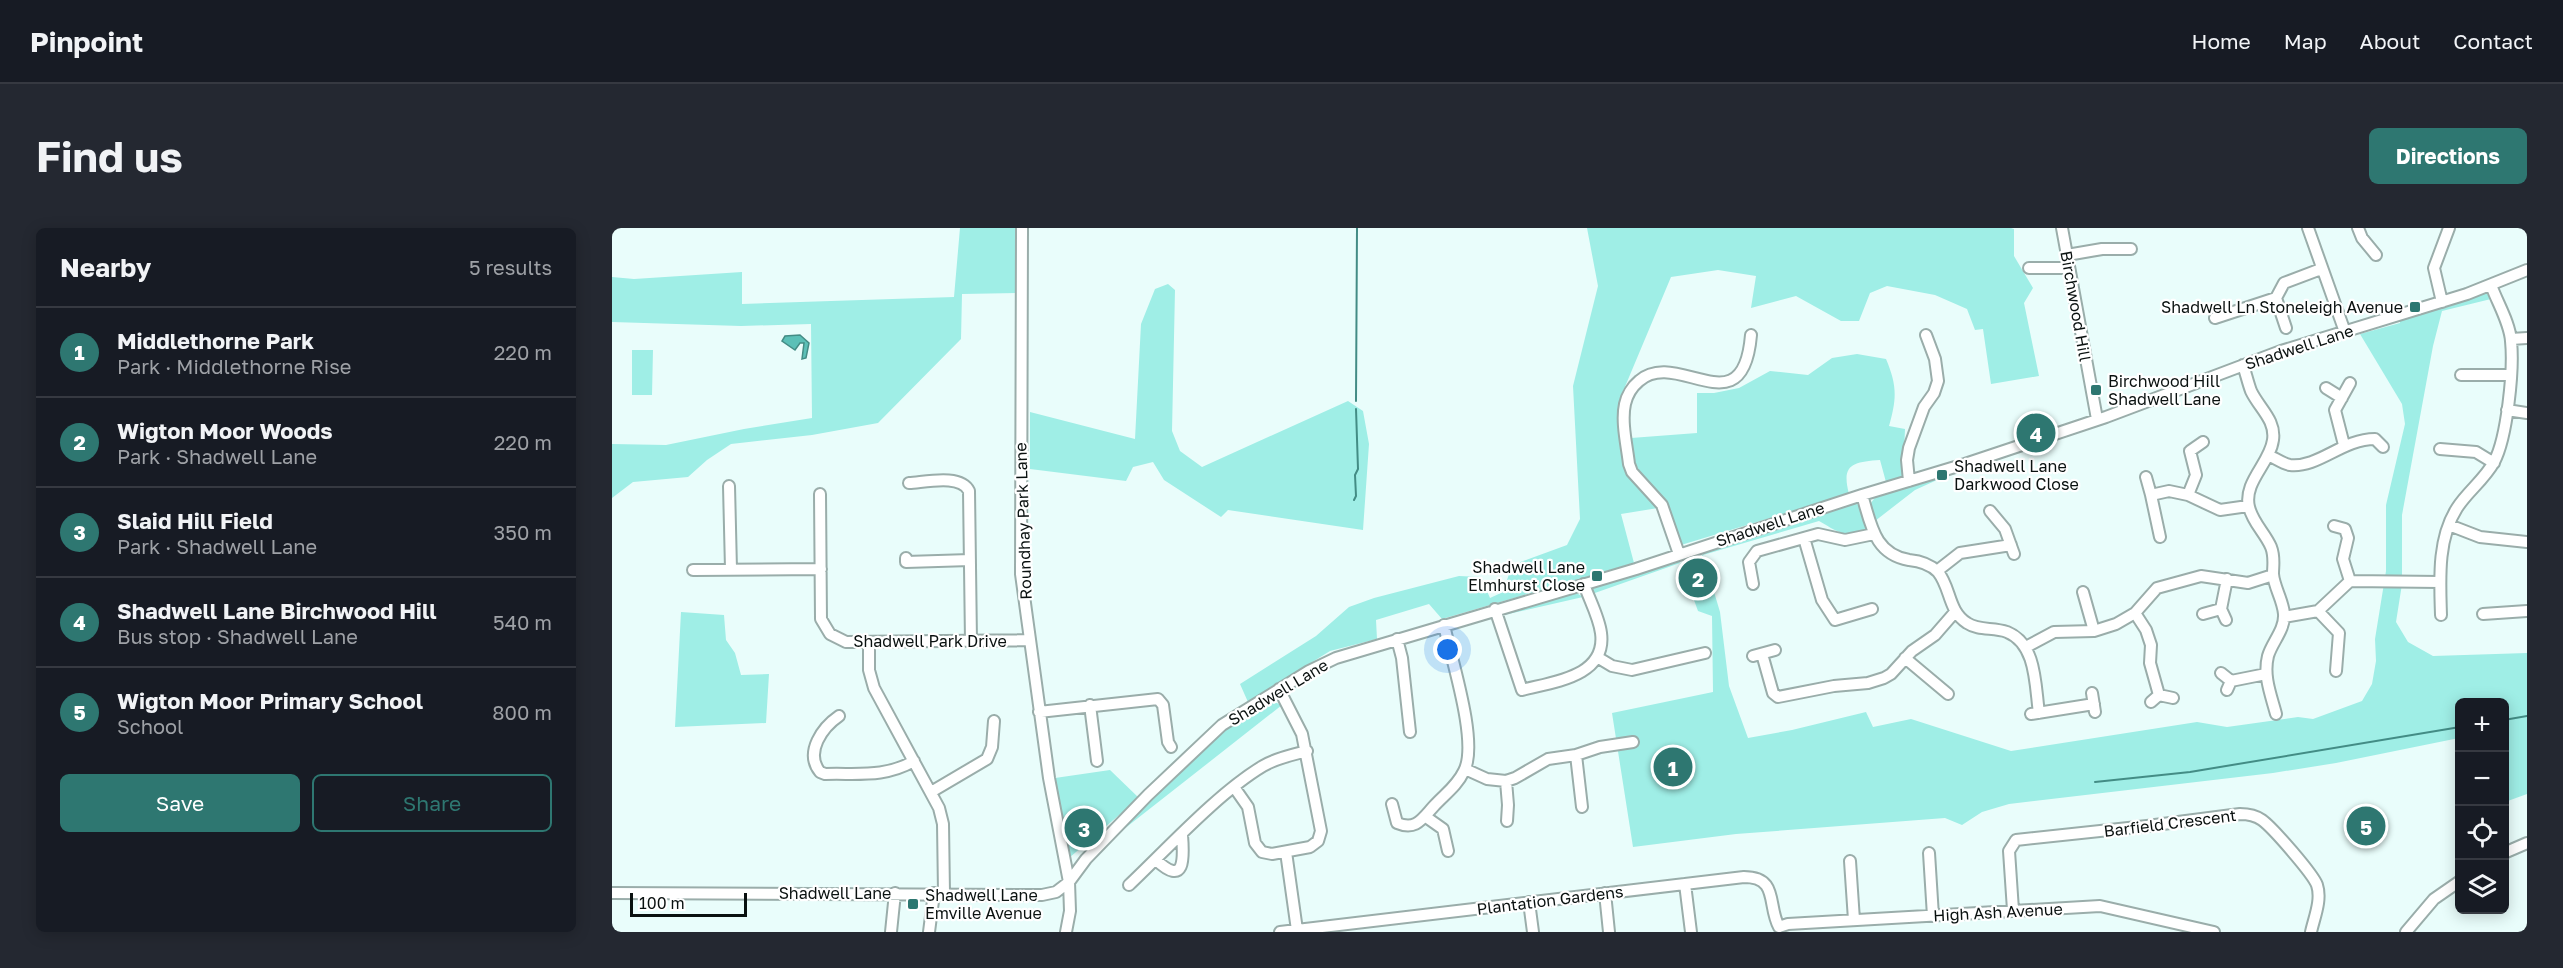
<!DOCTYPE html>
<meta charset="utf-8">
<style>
:root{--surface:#171b24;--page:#242831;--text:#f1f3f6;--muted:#9ea1a6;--line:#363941;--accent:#2e7771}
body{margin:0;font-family:"Golos Text",sans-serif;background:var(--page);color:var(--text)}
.controls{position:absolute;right:18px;bottom:18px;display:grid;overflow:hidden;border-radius:9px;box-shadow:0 3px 15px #0003}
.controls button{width:54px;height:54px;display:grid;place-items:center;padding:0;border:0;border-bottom:2px solid var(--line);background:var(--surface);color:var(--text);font:30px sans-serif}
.scale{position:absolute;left:18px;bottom:15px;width:117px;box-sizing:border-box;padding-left:6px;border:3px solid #0a1110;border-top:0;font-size:16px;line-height:21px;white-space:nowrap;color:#0a1110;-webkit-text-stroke:4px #fff;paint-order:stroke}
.you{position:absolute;left:836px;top:422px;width:21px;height:21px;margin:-15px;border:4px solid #fff;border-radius:50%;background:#1a73e8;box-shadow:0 0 0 9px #1a73e833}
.badge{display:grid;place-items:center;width:39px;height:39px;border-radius:50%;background:var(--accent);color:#fff;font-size:20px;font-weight:700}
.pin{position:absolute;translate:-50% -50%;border:3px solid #fff;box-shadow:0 2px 6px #0006}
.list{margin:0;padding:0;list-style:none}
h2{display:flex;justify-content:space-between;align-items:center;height:78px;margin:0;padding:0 24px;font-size:26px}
h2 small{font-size:20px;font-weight:400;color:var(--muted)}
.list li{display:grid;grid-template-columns:39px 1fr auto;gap:18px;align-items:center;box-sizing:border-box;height:90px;padding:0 24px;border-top:2px solid var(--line)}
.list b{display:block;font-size:22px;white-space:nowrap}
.list p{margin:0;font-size:20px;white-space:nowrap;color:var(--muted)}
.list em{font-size:20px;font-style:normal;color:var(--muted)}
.actions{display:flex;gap:12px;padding:18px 24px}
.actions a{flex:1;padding:14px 0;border:2px solid var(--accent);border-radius:9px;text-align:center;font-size:21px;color:var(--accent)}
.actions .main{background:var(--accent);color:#fff}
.icon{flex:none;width:33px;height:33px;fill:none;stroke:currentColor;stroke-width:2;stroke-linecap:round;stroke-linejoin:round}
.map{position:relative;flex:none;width:1915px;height:704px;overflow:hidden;border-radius:9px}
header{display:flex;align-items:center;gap:36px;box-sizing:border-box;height:84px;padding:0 30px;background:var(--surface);border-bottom:2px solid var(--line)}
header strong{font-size:28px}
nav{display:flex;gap:33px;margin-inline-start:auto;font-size:21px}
.intro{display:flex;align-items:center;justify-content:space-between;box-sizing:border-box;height:144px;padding:0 36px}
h1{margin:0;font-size:42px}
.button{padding:15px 27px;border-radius:9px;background:var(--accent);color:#fff;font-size:21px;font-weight:700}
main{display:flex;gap:36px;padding:0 36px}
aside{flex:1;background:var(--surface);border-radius:9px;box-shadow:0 3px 15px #0003}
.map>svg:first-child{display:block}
.green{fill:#9feee6}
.water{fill:#5bc0b7;stroke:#438c85;stroke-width:1.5}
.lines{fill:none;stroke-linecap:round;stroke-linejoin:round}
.stream{stroke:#438c85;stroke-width:2}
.minor-casing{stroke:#9aadaa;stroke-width:14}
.minor{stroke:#fff;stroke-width:10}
.poi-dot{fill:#2e7771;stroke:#fff;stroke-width:2}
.labels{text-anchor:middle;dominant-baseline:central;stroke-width:4.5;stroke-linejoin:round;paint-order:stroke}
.street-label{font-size:16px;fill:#0a1110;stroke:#fff}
.poi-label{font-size:16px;fill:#0a1110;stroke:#fff;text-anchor:start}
</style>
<header>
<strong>Pinpoint</strong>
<nav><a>Home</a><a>Map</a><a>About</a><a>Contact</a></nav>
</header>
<div class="intro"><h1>Find us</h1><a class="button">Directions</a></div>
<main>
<aside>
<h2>Nearby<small>5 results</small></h2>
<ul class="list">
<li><span class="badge">1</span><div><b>Middlethorne Park</b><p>Park · Middlethorne Rise</p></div><em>220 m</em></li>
<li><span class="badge">2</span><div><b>Wigton Moor Woods</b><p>Park · Shadwell Lane</p></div><em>220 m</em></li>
<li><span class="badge">3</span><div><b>Slaid Hill Field</b><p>Park · Shadwell Lane</p></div><em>350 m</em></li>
<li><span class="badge">4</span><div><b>Shadwell Lane Birchwood Hill</b><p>Bus stop · Shadwell Lane</p></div><em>540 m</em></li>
<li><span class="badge">5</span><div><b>Wigton Moor Primary School</b><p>School</p></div><em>800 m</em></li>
</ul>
<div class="actions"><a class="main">Save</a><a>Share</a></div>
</aside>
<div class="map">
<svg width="1915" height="704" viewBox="0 0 1915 704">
<rect width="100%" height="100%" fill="#e9fdfb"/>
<path class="green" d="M348,0H405V65L350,66L349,111L266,195L200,207L119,216L95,232L76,249L21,254L0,270V216L54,217L132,201L200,190L199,96L129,98L0,94V49L22,51L130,44V76L342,69Z
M975,0H1399L1402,1V28L1421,60L1412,75L1427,148L1379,156L1371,101L1363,102L1355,81L1323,67L1275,58L1258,65L1247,93H1229L1184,68L1139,80L1144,48L1106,42L1059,49L1007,173L1012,240L1046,280L1009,286L1022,335L830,391L817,376L764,392L765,411L718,423L636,474L628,456L704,408L737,379L762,370L847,348L869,349L878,370L891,364L900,337L955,317L968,291L961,158L986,58Z
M556,56L563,62L560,203L568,223L590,239L736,173L751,183L757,216L751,302L616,282L609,289L552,252L541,234L521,239L514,253L418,241V184L523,211L529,96L543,61Z
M1869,65L1875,66L1879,71L1830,83L1821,118L1790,287V356L1784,394L1796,414L1821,428L1915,425V566L1893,574L1892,475H1848L1847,510L1724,535L1661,545L1397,576L1370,584L1350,597L1333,590L1124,606L1021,619L1000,485L1101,464L1100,388L1086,383L1071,342L1091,327L1090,323L1240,275L1248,277L1255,299C1239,315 1223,302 1207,293L1091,327L1108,384L1117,458L1136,510L1180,502L1254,484L1261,499L1299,491L1399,523L1585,494L1615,499L1686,489L1701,491L1750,473L1760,456L1764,433L1763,411L1774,343V277L1793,196L1790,176L1748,106L1788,95V93Z
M20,122H41L40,167H20Z
M1245,126L1274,131C1285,157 1285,170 1277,198L1293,201L1291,249L1274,254L1268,232C1241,234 1229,236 1237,266L1069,317L1055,274L1026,241L1022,233L1019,210L1085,205V165H1102L1127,160L1158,143L1196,147L1220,130Z
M1336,247L1303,262L1263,293L1259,275L1264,268Z
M1067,333L1068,335L980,366L981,361L988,356Z
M963,364L971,369L892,387V385Z
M69,384L112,387L114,412L123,425L129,447L157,446L154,495L63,499Z
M662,474L670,477L512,601C540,573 626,477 662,474Z
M498,542L527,570L457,630L443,550Z"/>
<path class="water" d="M188,107L197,115L194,130L190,131L192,115H188L183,122L170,113L173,108Z"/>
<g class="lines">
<path class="stream" d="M744,173L745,0
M742,272L744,268L743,247L746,241L744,181
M1892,492L1915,488
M1483,554L1578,544L1848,499"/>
<g class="minor-casing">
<path id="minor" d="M410,0L409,346L437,550L457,654L458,683L454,704
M1450,0L1485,191
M1696,0L1733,104
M1746,0L1750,10L1764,27
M1455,27L1490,21H1519
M1417,40H1457
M1830,74L1822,40L1837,0
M1603,90L1664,70
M1674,100L1664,70L1672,55L1709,41
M1899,111L1915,110
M1631,137C1634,146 1636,155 1639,163C1647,180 1664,192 1661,212C1658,235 1631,254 1637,279C1641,295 1653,305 1659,319C1663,329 1661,337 1661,346C1662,359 1671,372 1672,386C1673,402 1660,414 1656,428C1651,448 1659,467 1664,486
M1849,147H1898
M1714,160L1730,170
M1895,182L1915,185
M1732,217L1723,182L1738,155
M1828,221L1864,224L1882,235
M1656,227C1663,230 1671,236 1678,237C1707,240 1730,211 1763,211L1771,219
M1534,249L1539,267
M1297,253L1295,232L1297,220L1312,179L1322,165L1326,153L1323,131L1314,107
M297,255C314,254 349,246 357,263L359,413
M117,258L119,341
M208,266L209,391L218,406L234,414L418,412
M1250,267C1259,296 1262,326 1297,332C1308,333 1318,336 1326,344C1339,360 1336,383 1355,395C1367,403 1381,399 1395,404C1425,416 1423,458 1427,485
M1576,267L1584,247L1578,223L1591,214
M1378,283L1393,301L1402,326
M1837,297L1868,309L1915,314
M1722,298L1733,301L1736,310L1731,331L1738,353
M1548,309L1539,267L1557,263L1576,267L1608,282L1636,278
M1192,310L1210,372L1223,392L1260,381
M1067,326L1050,277L1020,244L1017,236C1015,218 1009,194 1013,176C1015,167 1021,158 1027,153C1065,119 1131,202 1139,107
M294,330V334L358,332
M81,342L209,341
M1325,343L1348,325L1399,317
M1141,356L1137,334L1145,323L1206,306L1233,312L1262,306
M1471,364L1482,403
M883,381L910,462C940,454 995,449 989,405C987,389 977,371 972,356
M1609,381L1614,392
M1706,383L1727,405L1724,443
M1523,385L1534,402L1539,417L1538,435L1547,467
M1591,386L1609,381L1615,351
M1871,386L1915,383
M1829,387C1828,353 1825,311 1845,280C1855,264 1872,252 1882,234C1895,210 1902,142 1899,113C1898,95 1885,74 1879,57
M1672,389L1706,383L1738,353L1828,354
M785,411L790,430L798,504
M257,414V442L262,460L327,580L331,596L332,665
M1414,419L1442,404L1482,403L1504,396L1523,385L1545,360L1589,348L1636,355L1661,347
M1150,426L1161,465L1166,469L1222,458L1256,455L1272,450L1279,446L1300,423L1323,407L1343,384
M1141,428L1163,422
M985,429L1000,438L1020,442L1093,425
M1293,430L1336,466
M1609,445L1619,453
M1615,462L1619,453L1654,446
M1480,465L1483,484
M1539,474L1547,467L1561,470
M478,477L485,533
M427,484L546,471L551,477L556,514L559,519
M1419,486L1482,476
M227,488C211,499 192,524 208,544L213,546C247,545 272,550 302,533
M964,527L970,579
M853,541L875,551L894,553L903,550L936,531L964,527L988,519L1021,514
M894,553L896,577L895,593
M622,559L636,579L643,615L650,624L660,626L698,619L706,613L709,603L690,506L667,461
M319,564L375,531L380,519L382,493
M780,576L785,595C804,603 810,591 822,578C833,566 845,558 852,543C867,515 839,430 832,397
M814,589L831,601L836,623
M674,624L685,702
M1317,625L1321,688
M1892,625L1915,615
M544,632C573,659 572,631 570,607
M1238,633L1242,692
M1073,656L1079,704
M517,657C556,620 606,565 651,538C664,530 680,527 695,523
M0,665L430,667L444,664L457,654L474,631L536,567L610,497L697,443L724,430L1024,341L1250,267L1353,236L1494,189L1669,123L1855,66L1915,42
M993,665L997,704
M917,674L921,704
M1401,682L1397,623L1404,612L1535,598L1628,586C1636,586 1643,587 1650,592C1661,600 1701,646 1705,657C1710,672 1702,690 1699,704
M1167,699L1176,696L1488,678L1602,704
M279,704L283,665
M317,704L322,665
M668,704L1132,649C1167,649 1155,677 1167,699
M1794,704L1822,671L1848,653"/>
</g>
<use href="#minor" class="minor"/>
</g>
<g class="poi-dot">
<rect x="1797" y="73" width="12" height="12" rx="3"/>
<rect x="1478" y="156" width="12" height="12" rx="3"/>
<rect x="1324" y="241" width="12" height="12" rx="3"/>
<rect x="979" y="342" width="12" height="12" rx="3"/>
<rect x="295" y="670" width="12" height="12" rx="3"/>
</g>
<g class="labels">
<g class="street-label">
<text transform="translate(1464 78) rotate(80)">Birchwood Hill</text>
<text transform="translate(1687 119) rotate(-18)">Shadwell Lane</text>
<text transform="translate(411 293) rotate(-92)">Roundhay Park Lane</text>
<text transform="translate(1158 296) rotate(-18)">Shadwell Lane</text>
<text x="318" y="413">Shadwell Park Drive</text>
<text transform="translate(666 464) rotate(-31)">Shadwell Lane</text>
<text transform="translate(1558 595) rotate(-7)">Barfield Crescent</text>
<text x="223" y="665">Shadwell Lane</text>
<text transform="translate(938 672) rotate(-7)">Plantation Gardens</text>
<text transform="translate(1386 684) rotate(-3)">High Ash Avenue</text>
</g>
<g class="poi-label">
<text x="1791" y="79" text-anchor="end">Shadwell Ln Stoneleigh Avenue</text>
<text x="1496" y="153">Birchwood Hill<tspan x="1496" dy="18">Shadwell Lane</tspan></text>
<text x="1342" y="238">Shadwell Lane<tspan x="1342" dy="18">Darkwood Close</tspan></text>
<text x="973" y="339" text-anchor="end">Shadwell Lane<tspan x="973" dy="18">Elmhurst Close</tspan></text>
<text x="313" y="667">Shadwell Lane<tspan x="313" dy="18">Emville Avenue</tspan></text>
</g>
</g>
</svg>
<div class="controls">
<button>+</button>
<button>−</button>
<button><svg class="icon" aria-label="locate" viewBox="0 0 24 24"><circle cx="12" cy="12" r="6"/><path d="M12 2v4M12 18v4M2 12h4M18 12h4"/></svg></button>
<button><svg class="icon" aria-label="layers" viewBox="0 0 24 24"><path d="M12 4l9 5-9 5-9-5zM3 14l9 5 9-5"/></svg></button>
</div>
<div class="scale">100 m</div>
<div class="you"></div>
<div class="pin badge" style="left:1061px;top:539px">1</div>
<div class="pin badge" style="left:1086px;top:350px">2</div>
<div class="pin badge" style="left:472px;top:600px">3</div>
<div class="pin badge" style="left:1424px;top:205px">4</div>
<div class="pin badge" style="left:1754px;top:598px">5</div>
</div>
</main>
